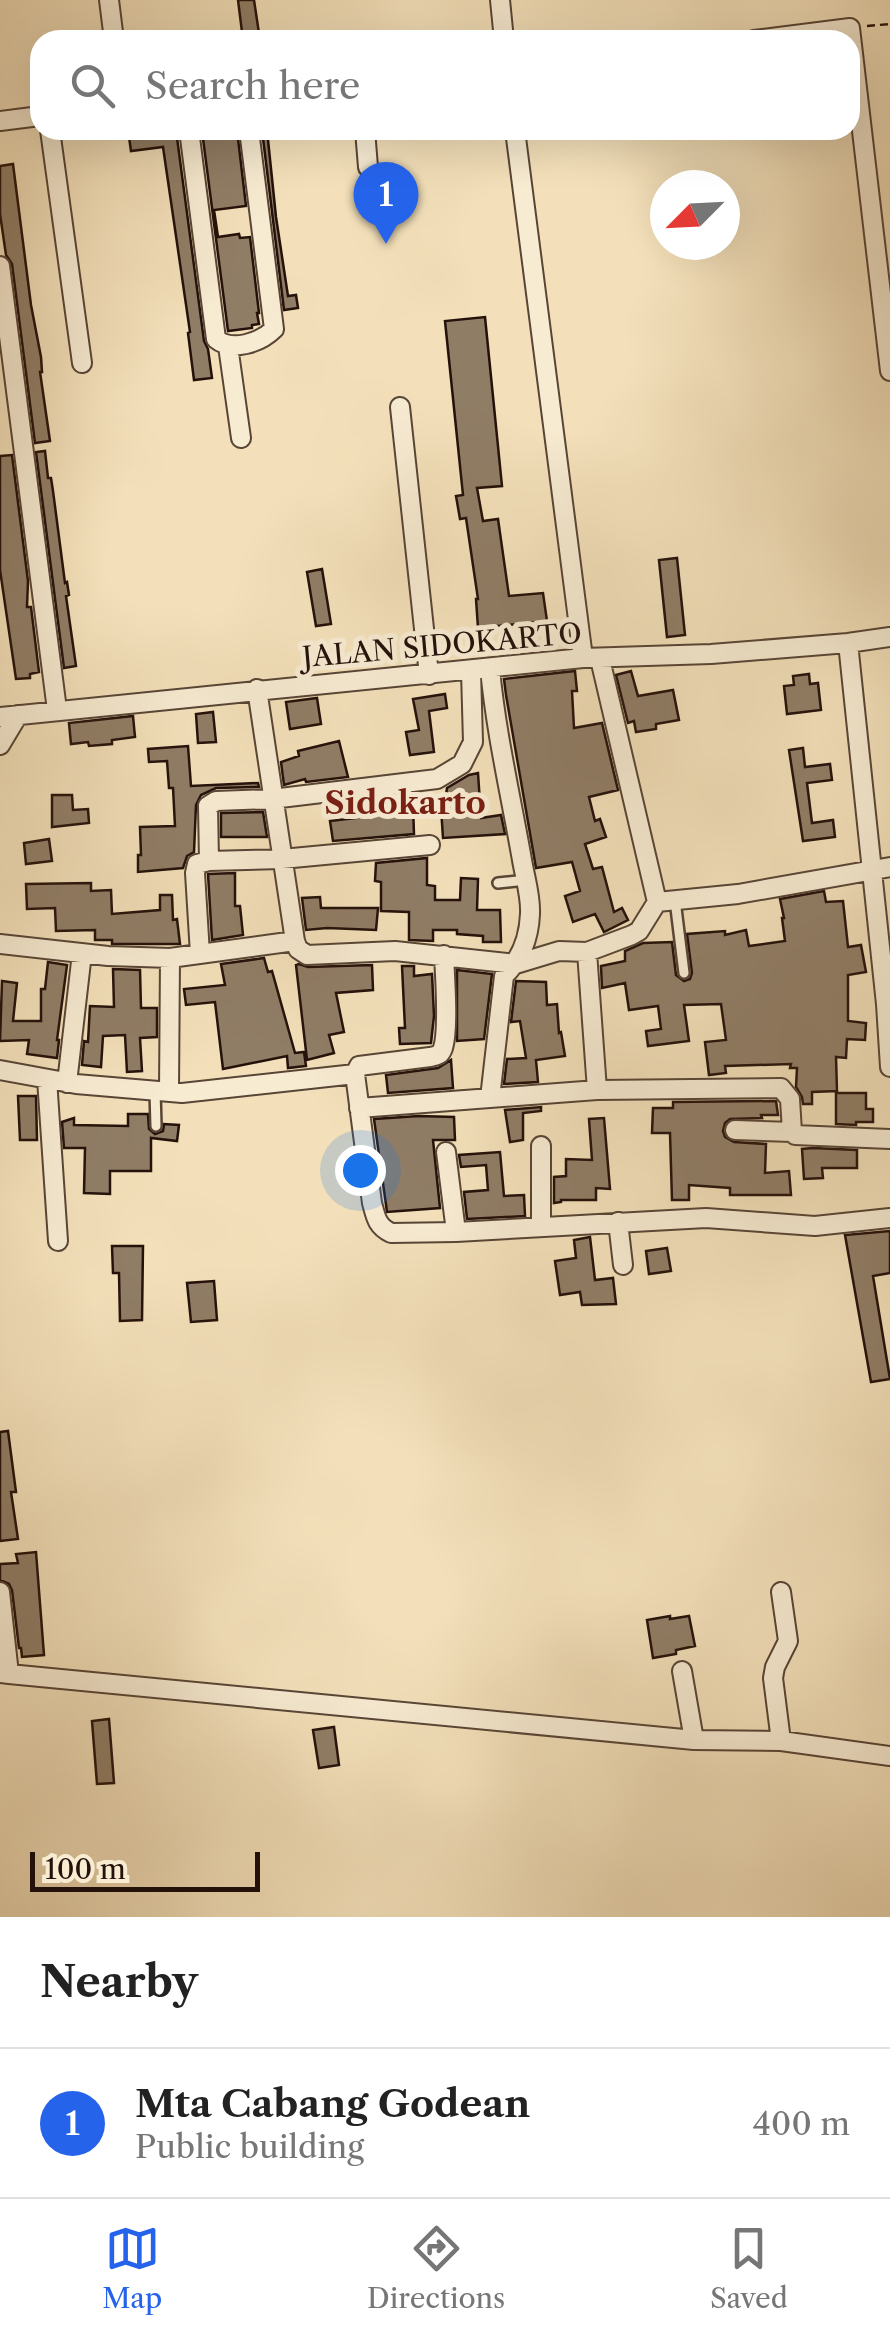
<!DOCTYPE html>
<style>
:root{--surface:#fff;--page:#f6f6f6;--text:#222;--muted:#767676;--line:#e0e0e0;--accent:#2563eb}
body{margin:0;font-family:"Libre Caslon Text",serif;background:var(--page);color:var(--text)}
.compass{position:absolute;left:650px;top:170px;width:90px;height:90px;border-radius:50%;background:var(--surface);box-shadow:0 10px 40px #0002;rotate:246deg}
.scale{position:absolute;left:30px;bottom:25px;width:230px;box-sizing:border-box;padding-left:10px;border:5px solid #24110a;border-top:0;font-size:28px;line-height:35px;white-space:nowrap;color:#24110a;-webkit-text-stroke:8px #f7ebd2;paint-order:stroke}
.you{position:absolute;left:360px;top:1170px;width:35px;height:35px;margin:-25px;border:8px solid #fff;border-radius:50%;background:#1a73e8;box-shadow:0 0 0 15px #1a73e833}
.badge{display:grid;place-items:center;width:65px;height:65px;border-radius:50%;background:var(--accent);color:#fff;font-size:32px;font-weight:700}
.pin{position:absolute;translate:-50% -82px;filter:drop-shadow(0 2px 5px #0008)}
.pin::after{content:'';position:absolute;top:52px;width:35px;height:30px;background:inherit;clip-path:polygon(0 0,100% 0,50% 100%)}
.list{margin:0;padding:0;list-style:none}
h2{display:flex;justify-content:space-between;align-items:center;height:130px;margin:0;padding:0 40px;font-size:42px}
h2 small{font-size:32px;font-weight:400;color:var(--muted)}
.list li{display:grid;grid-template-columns:65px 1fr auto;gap:30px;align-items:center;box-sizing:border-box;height:150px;padding:0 40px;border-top:2px solid var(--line)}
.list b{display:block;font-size:38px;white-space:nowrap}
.list p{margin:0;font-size:32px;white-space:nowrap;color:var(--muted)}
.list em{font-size:32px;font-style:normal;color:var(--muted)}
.icon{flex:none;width:55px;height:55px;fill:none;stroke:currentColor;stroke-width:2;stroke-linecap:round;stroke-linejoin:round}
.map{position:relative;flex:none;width:890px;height:1917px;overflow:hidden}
.search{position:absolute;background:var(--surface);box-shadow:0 10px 40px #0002;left:30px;right:30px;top:30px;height:110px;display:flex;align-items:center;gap:25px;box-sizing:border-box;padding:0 35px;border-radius:30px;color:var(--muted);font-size:38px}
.sheet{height:280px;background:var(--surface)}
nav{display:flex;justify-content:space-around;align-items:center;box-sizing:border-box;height:140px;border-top:2px solid var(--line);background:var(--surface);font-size:28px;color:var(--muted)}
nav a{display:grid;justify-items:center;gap:5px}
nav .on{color:var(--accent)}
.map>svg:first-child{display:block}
.building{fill:#907d66;stroke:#24110a;stroke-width:2.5}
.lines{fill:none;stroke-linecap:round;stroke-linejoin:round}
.service-casing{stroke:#584536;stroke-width:14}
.minor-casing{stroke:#584536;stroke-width:22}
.path{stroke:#24110a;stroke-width:2.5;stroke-dasharray:8 5;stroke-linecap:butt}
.service{stroke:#f7ebd2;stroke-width:9}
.minor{stroke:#f7ebd2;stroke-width:18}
.labels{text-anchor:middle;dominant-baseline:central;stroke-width:10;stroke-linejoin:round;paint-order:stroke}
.street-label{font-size:28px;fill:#24110a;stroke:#f7ebd2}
.quarter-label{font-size:32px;font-weight:bold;fill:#7a1f14;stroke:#f7ebd2}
</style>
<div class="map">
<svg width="890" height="1917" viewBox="0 0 890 1917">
<rect width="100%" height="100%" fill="#f3e0ba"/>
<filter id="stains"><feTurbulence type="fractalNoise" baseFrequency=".002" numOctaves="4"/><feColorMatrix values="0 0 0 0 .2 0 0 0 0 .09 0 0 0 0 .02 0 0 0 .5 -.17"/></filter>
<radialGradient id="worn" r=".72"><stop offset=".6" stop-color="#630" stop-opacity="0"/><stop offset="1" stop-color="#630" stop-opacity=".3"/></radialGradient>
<path class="building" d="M238,0H254L260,40H243Z
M128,130H176L204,341L208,349L212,378L194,380L188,333L190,332L163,147L131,151Z
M214,130H237L246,206L214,210L218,237L239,234L240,238L250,237L259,313H257L259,324L252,325V328L228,331L202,131Z
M262,130H267L276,217L288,296L296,295L298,308L284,310Z
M13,164L31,305L41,357L42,372H40L50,441L35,443L12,264L6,255L0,214V166Z
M485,317L502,486L477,488L483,521L498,519L509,596L543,593L547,621L478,628L476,599H478L466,518L460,519L456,496L463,495L445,321Z
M45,451L48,478H51L53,491L65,583L67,582L69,595L66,596L76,666L64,668L36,452Z
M12,455L28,581L27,607H31L39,672L30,674V678L16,679L0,570V456Z
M677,558L685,635L667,637L659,560Z
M322,569L331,624L316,626L307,572Z
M575,671L577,691H572L574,728L602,723L618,790L589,797L595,821L600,819L606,837L585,844L593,869L602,867L614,912L622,908L628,920L604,932L595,914L573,922L565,896L580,891L572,862L536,868L506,695L504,679Z
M631,671L638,696L673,690L679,720L656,724V729L636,732L634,721L628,723L616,675Z
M809,674L810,684L818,683L821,710L787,714L784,686L794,685L793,676Z
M445,694L447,708L429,711L434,752L410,755L406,732L419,730L413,699Z
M317,698L321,724L290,729L286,702Z
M213,712L216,742L198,743L196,714Z
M133,716L135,737L112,740V744L89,746L88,742L71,744L69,723Z
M339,741L348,777L306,782L305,779L284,785L281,762L299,756L298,751Z
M188,746L191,786L258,783L259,787L216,788L201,795L196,805L194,852L187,856L183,868L138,872V855H141L140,827L175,826L173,788H169L167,761L149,762L148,749Z
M803,748L805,767L830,764L832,780L807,783L812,823L833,820L835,837L803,841L789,750Z
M478,773L481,818L501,815L505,834L443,838L441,808H444L447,788L469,775Z
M52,795H72L73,810L88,809L89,823L52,827Z
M394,797L396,807L413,806L414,834L333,841L330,821L356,818L355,812L370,810L368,800Z
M263,812L267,837H221V813Z
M49,839L52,861L26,864L24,843Z
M427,858V885L435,886V900H460L461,878L478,879L477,910H500L501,942H483V936L457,934V930H433V941L409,940V912L381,911V882L375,881L376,863Z
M235,873V906H240L243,935L212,940L208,874Z
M91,883V891L111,890L112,914L160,910V895H172L173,920L177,919L180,944H112V940H95V930L56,931L55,908L27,909L26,884Z
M824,891L826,902L843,901L848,947L861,945L866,972L848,975V1021L866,1023L865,1040L847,1039L846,1058L836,1057L837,1091L812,1092V1104H803L802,1097L796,1087L797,1068H790L791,1064L725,1066L726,1073L709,1075L705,1042L726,1040L721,1004L684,1005L689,1041L648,1046L646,1031L661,1029L658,1006L629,1010L625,983L602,988L601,966L625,961V951L643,943L672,942L676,975L684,981L690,979L692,973L687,934L725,931V935L746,930L749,946L785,941L782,918H784L780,899Z
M320,897L321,908H378L376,930L327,928L306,930L302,898Z
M264,958L268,972L272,971L295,1053L304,1052L306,1066L288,1068L287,1056L223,1069L215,1002L186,1005L184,989L225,985L221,964Z
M48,962L67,965L57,1040H59L57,1058L27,1054L29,1040L0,1041L2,981L17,983L13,1021H41V989H45Z
M299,964L308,967L372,965L373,990L336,993L344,1032L329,1035L334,1053L307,1060L296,965Z
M402,966H414V976L432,974L434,1016L431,1043L400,1044L399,1028H405Z
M113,969L140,970L141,1008H157V1037L140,1038L142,1071L127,1072L125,1035L103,1036L101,1067L82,1065L84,1041L88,1042L90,1006L114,1007Z
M457,970L492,974L484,1039L457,1041Z
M516,981L546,982L547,1005L557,1004L559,1033L561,1032L565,1056L536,1060L538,1082L504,1084L507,1059L526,1058L520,1021L511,1022Z
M451,1060L453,1088L388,1093L386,1075L438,1068Z
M836,1093H866V1109H873V1122H856V1125L836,1124Z
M18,1096H36L37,1140H20Z
M776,1101L778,1115H761L762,1118L730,1119L725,1123L723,1131L725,1137L734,1142L766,1144L765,1173L789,1171L791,1195H730V1188L689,1185V1200H672L670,1133H652L653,1108H673V1102Z
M541,1107V1111L523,1113V1140L510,1142L505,1110Z
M128,1114H148L149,1129L155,1134L163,1131L164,1124L179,1125L177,1141L151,1138V1171H110V1194L84,1193L85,1148H64L62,1122L74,1118V1125L128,1126Z
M419,1116L454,1117L455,1140H433L440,1208L387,1212L374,1119Z
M604,1118L610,1189L596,1188V1200H561V1202L554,1203V1177L566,1176V1159L592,1160L589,1119Z
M813,1148L857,1150V1168H822L823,1178L804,1179L802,1149Z
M500,1152L504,1196L524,1195L525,1216L467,1219L464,1192L488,1190L486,1165L461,1167L459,1155Z
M890,1231V1273L873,1276L890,1379L871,1382L845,1235Z
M590,1237L595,1280L613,1278L616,1304L582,1305L580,1292L560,1295L555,1261L576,1258L574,1240Z
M112,1246H143L142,1320L120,1321L119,1273H113Z
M667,1248L671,1271L649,1274L646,1251Z
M214,1281L217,1320L191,1322L187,1283Z
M8,1431L16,1492H11L18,1539L0,1541V1432Z
M36,1552L44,1655L22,1657L21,1648H19L12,1590L9,1584L0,1580V1564L18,1563L16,1554Z
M670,1616V1619L689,1616L695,1646L676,1650V1654L653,1658L647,1620Z
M109,1719L114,1783L97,1784L92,1721Z
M334,1727L339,1765L319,1768L313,1730Z"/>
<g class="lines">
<g class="service-casing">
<path id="service" d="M498,883L526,880
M675,900L684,973
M155,1091L156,1126"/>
</g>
<g class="minor-casing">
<path id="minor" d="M109,0L114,40
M500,0L504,40
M754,40L850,28L890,371
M0,121L40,116
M50,130L82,363
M189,130L216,339C232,352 260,343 274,329L249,130
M365,130L368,167
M515,130L583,658
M0,266L57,710
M228,346L241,438
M400,407L429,675
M848,643L886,1004L890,1067
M600,659L657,902
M490,669C496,733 511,797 522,860C525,878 531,896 530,914C529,939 521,959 504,976L490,1098
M257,689L295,941L298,949L307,955L395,951L516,964L559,951L587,952L632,935L639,931L657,902L738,894L890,867
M0,717L583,658L711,654L848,643L890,637
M0,745L18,715
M209,861L208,806L216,801L272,799L437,779L462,764L473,742L471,671
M0,944L108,956L171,958
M587,952L597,1090
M200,954L195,873L197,864L209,861L282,859L430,845
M444,955C445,978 449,1029 443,1048C440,1056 438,1055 430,1057L359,1066L355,1074L372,1203C376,1218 377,1226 391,1233L456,1232L706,1218L815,1226L890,1218
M0,1070L76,1084L182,1093L355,1074
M47,1079L58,1241
M67,1083L82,953
M169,1091L170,958L295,941
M359,1108L597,1090L781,1088L790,1099L792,1132L795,1135L890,1139
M735,1130L792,1132
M446,1152L456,1232
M618,1222L623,1265
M541,1227V1146
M0,1592L9,1674L0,1673
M781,1592L788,1641L775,1667L773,1678L781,1741
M682,1671L694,1740
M9,1674L694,1740L781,1741L890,1756"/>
</g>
<path class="path" d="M867,26L890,24"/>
<use href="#service" class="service"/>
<use href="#minor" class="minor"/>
</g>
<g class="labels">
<g class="street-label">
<text transform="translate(442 645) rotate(-5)">JALAN SIDOKARTO</text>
</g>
<g class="quarter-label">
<text x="405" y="802">Sidokarto</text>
</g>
</g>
<rect width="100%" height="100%" filter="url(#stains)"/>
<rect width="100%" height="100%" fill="url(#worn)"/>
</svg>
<svg class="compass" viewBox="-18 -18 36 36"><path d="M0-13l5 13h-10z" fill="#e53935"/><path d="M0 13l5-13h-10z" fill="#767676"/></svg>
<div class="scale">100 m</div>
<div class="you"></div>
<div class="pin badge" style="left:386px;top:244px">1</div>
<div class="search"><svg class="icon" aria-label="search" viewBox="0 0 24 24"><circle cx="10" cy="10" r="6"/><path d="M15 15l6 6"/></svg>Search here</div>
</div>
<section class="sheet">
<h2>Nearby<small></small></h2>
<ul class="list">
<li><span class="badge">1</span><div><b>Mta Cabang Godean</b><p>Public building</p></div><em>400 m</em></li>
</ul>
</section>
<nav>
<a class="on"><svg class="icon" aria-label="map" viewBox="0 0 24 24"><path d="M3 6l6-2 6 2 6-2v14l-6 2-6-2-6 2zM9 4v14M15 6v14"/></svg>Map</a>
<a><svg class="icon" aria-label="directions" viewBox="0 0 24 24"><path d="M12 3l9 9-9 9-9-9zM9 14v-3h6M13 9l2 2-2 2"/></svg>Directions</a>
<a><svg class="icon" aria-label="saved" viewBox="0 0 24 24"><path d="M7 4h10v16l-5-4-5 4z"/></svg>Saved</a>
</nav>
